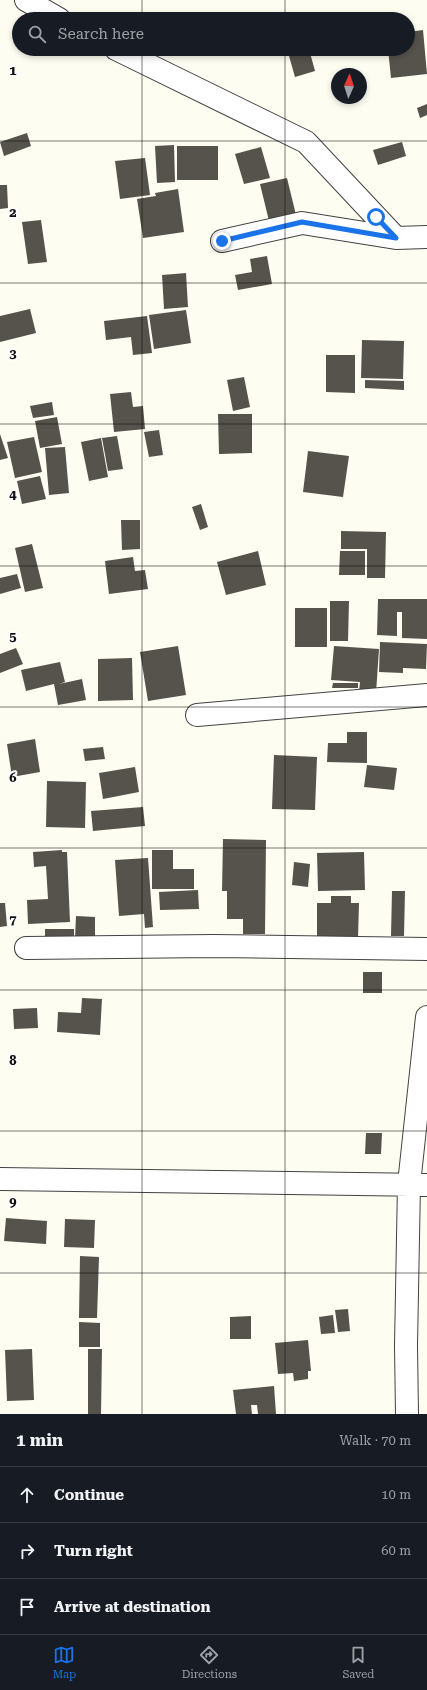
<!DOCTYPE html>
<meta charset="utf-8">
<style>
:root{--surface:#171b24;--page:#242831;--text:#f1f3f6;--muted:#9ea1a6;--line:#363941;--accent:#1a73e8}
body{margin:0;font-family:"Roboto Serif",serif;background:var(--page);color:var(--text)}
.compass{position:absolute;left:331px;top:68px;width:36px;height:36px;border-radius:50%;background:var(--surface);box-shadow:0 2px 6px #0003;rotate:3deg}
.stop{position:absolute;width:12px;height:12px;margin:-9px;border:3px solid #1a73e8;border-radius:50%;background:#fff}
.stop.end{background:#1a73e8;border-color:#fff;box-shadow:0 1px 4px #0008}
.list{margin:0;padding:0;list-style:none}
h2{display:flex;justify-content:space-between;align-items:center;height:52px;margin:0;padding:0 16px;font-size:17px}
h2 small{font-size:13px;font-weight:400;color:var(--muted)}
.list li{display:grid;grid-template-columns:26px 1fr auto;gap:12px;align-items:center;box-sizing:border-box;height:56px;padding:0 16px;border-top:1px solid var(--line)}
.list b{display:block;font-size:15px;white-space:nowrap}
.list em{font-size:13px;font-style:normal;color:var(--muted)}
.icon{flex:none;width:22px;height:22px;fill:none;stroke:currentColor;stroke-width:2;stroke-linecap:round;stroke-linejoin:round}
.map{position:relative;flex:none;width:427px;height:1414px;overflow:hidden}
.search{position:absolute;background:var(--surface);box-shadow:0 2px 6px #0003;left:12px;right:12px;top:12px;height:44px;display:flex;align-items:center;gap:10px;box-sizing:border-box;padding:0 14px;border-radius:22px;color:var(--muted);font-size:15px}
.sheet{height:220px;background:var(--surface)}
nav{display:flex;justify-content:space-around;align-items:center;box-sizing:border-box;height:56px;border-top:1px solid var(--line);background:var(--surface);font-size:11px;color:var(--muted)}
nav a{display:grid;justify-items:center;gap:2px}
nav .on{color:var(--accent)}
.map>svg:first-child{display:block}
.building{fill:#56524c}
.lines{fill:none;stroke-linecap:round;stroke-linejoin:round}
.minor-casing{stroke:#424242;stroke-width:24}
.minor{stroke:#fff;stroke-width:22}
.route{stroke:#1a73e8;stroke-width:5}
.grid{fill:none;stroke:#0f0f0f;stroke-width:1;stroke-opacity:0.55}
.grid-label{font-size:13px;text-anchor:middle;font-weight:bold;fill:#0f0f0f;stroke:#fff;stroke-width:4;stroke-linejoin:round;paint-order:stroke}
</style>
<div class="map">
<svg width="427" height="1414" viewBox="0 0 427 1414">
<rect width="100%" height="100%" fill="#fefdf2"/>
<path class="building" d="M314,13L347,14V19H314Z
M423,30L427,74L391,78L388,49H408V32Z
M153,49H229V55L153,53Z
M287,49H309L315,71L295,77Z
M427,104V115L420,118L417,108Z
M27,133L31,146L4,156L0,142Z
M402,142L406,156L378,165L373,150Z
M174,145L175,182L157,183L155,146Z
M177,146H218V180H177Z
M261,147L270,178L244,184L235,154Z
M145,158L150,195L120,199L115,161Z
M287,178L296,215L269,221L260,184Z
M0,185H7L8,208L0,209Z
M178,189L184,232L143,238L137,199L156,196L155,193Z
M41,220L47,262L28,264L22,222Z
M267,256L272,284L238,290L235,275L252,272L250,259Z
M186,273L188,307L164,309L162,275Z
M30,309L36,333L0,342V316Z
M186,310L191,343L154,349L149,315Z
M147,316L152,353L133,355L131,337L106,340L104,321Z
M362,340L404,341L403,379L361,378Z
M326,355H355V393L326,392Z
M244,377L250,407L233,411L227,380Z
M365,380L404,381V390L365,388Z
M131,392L133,407L143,406L145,429L114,432L110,394Z
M52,402L54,415L33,418L30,406Z
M218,414H252V453L219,454Z
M57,417L62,444L40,448L35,421Z
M159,430L163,455L149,457L144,432Z
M0,434L8,458L0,460Z
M117,436L123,469L108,471L102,438Z
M34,437L42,472L15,478L7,442Z
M101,438L108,477L89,481L81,442Z
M65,447L69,493L49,495L45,448Z
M308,451L349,456L343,497L303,492Z
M40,476L46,499L22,504L17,481Z
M201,504L208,527L200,530L192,507Z
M121,520H140V549L122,550Z
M341,531L386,532L385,578H367V549H341Z
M32,544L43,588L25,592L15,548Z
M258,551L266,585L226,595L217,562Z
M340,551H365V575H339Z
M133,557L135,571L145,570L148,589L109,594L105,561Z
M17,574L21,588L0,594V578Z
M378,599H427V639L402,638V612H397V636L377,635Z
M330,601H349L348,641H330Z
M295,608H327V647H295Z
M380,642L427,644L426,669L403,668V673L379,672Z
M178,646L186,695L148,701L140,652Z
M334,646L379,649L376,693L359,692L360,682L331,680Z
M16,648L23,664L0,673V654Z
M132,658L133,700L98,701V659Z
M60,662L65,682L59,684L82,679L86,700L58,705L54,684L26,691L21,670Z
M333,683H358V688H332Z
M347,732H367V763L327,762L328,743H347Z
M35,739L40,772L12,777L7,744Z
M103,747L105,759L85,761L83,749Z
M274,755L317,757L315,810L272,809Z
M367,765L397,768L394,790L364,787Z
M135,767L139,792L103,799L99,773Z
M47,781L86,782L85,828L46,827Z
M143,807L145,826L93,831L91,811Z
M223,839L266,840L265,934H243V919H227V891H222Z
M62,850V852H67L70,922L28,924L27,900L48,899L46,866L34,867L33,852Z
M152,850H173V869H194V889H152Z
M364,852L365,890L318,891L317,853Z
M148,858L153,927L145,928L144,914L119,916L115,860Z
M294,862L310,864L308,887L292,885Z
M198,890L199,909L160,910L159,892Z
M392,891H405L404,936H391Z
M331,896H351V903H359L358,938L317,937V903H331Z
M0,903H5L7,926L0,927Z
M76,916L95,917V938H75Z
M45,929H74V946H45Z
M363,972H382V993H363Z
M82,998L102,999L100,1035L57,1032L58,1012L81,1013Z
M37,1008L38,1028L14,1029L13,1009Z
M366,1133H382L381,1154H365Z
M6,1218L47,1221L46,1244L4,1241Z
M65,1219L95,1220L94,1248L64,1247Z
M80,1256L99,1257L97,1318H79Z
M348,1309L350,1331L338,1332L335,1310Z
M333,1315L335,1333L321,1334L319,1317Z
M251,1316V1339H230V1317Z
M79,1322L100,1323V1347H79Z
M308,1340L311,1371H308V1379L294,1381L293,1373L278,1374L275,1343Z
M32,1349L34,1400L7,1401L5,1350Z
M88,1349H102L101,1414H88Z
M274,1386L276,1414H258L257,1405H251L252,1414H236L233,1390Z"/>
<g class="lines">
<g class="minor-casing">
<path id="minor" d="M26,0L59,19
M116,49L306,142L396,238L427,237
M222,241L302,223L396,238
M197,715L427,695
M26,948L213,946L427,949
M0,1179L427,1185
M407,1414L406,1346L409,1184L427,1017"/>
</g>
<use href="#minor" class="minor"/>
</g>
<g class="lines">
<path class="route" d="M222,241L302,222L396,238L376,217"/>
</g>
<path class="grid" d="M142,0V19M285,0V19M142,49V1414M285,49V1414M0,141H427M0,283H427M0,424H427M0,566H427M0,707H427M0,848H427M0,990H427M0,1131H427M0,1273H427"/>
<g class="grid-label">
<text x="13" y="75">1</text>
<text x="13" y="217">2</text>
<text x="13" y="358">3</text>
<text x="13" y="499">4</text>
<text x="13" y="641">5</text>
<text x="13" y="782">6</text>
<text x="13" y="924">7</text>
<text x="13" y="1065">8</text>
<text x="13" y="1206">9</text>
</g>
</svg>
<svg class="compass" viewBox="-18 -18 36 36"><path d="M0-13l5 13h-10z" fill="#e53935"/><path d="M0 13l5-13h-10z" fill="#9ea1a6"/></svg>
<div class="stop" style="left:376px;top:217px"></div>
<div class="stop end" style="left:222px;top:241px"></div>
<div class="search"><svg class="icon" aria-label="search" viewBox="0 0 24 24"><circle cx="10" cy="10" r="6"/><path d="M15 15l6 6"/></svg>Search here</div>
</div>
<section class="sheet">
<h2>1 min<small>Walk · 70 m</small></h2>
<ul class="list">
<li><svg class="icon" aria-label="ahead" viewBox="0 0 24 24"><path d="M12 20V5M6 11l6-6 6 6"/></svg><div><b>Continue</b></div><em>10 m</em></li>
<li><svg class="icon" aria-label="right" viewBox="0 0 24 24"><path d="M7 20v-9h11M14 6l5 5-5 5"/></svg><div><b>Turn right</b></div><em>60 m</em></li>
<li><svg class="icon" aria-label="arrive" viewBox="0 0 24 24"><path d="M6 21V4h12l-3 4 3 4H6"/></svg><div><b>Arrive at destination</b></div></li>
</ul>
</section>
<nav>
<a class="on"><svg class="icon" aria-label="map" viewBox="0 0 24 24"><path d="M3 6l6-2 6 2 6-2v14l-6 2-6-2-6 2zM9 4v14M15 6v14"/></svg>Map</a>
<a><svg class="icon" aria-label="directions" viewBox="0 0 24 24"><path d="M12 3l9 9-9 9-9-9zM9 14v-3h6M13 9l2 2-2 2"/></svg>Directions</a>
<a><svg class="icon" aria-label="saved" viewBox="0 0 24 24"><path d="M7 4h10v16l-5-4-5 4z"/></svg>Saved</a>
</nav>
